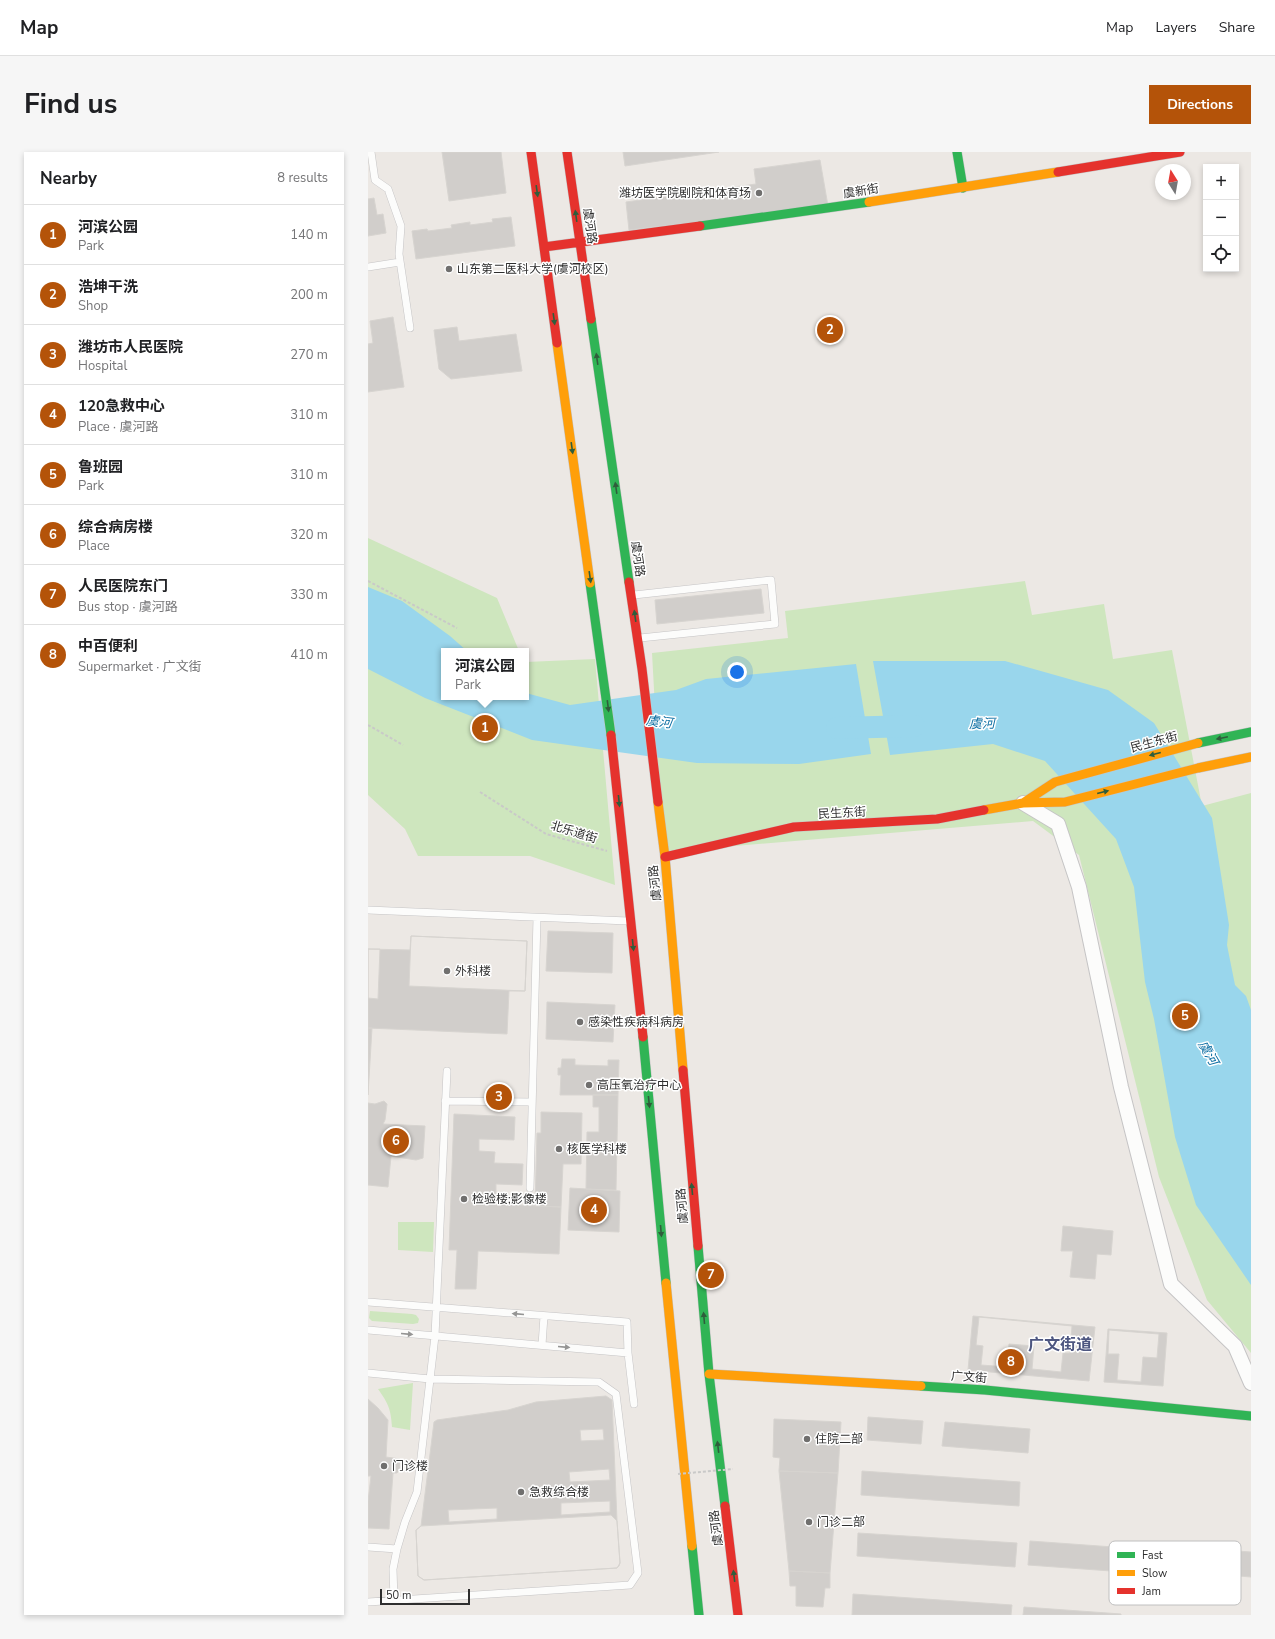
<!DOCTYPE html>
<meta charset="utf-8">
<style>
:root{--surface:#fff;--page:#f6f6f6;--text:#202124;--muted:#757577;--line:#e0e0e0;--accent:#b45309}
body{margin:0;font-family:"Nunito Sans","Noto Sans SC",sans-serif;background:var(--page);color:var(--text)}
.controls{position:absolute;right:12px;top:12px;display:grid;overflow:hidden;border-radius:0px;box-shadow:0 2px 6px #0003}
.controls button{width:36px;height:36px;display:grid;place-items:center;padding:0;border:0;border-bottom:1px solid var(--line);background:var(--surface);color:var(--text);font:20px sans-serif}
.compass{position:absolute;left:787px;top:12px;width:36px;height:36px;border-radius:50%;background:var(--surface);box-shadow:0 2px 6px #0003;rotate:349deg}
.scale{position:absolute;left:12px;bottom:10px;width:90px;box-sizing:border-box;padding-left:4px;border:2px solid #2e2e2e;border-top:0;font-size:11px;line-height:14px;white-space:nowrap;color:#2e2e2e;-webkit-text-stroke:3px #fff;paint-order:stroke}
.you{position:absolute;left:369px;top:520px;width:14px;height:14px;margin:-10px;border:3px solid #fff;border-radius:50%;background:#1a73e8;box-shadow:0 0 0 6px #1a73e833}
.badge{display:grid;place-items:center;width:26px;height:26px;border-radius:50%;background:var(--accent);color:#fff;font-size:13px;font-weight:700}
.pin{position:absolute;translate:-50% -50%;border:2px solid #fff;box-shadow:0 1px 4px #0006}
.popup{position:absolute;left:73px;top:496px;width:88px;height:52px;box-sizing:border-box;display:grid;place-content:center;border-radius:0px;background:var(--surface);filter:drop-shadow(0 1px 3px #0005);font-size:13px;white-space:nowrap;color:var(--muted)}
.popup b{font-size:15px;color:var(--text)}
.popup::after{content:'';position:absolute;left:50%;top:100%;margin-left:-8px;border:8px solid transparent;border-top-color:var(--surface)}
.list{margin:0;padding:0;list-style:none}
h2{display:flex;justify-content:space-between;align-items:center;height:52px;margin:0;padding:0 16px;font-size:17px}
h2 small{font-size:13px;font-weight:400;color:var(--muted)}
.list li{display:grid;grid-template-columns:26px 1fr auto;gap:12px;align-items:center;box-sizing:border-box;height:60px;padding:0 16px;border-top:1px solid var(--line)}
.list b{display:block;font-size:15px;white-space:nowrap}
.list p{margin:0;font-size:13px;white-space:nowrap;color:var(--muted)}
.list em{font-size:13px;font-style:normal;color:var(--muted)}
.icon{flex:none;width:22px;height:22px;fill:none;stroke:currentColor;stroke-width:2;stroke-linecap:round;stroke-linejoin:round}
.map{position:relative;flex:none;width:883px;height:1463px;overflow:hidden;border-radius:0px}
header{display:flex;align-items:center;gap:24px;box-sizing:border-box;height:56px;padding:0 20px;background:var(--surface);border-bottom:1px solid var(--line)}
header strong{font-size:19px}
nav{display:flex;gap:22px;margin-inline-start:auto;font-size:14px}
.intro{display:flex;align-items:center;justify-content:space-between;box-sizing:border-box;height:96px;padding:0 24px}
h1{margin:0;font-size:28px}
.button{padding:10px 18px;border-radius:0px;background:var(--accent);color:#fff;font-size:14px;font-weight:700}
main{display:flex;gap:24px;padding:0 24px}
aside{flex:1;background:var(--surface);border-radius:0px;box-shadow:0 2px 6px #0003}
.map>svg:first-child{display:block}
.green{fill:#cee6be}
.water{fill:#99d6ec}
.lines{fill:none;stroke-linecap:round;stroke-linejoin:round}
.river{stroke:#99d6ec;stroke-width:22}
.building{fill:#d1cecb;stroke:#d7d4d0;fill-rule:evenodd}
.lane-casing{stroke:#c5c4c5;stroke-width:8}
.street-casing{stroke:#c5c4c5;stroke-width:16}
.fast-casing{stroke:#c5c4c5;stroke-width:10}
.slow-casing{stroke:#c5c4c5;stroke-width:10}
.jam-casing{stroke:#c5c4c5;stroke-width:10}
.path{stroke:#c9c9c8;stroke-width:2;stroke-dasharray:3 2;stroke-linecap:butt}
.lane{stroke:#fcfcfb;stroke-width:7}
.street{stroke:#fcfcfb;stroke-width:14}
.fast{stroke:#30b455;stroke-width:9}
.slow{stroke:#ff9f0a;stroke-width:9}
.jam{stroke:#e5322d;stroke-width:9}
.path-bridge{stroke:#c9c9c8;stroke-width:2;stroke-dasharray:3 2;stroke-linecap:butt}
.oneway{fill:#2f5d3c}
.oneway2{fill:#959594}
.poi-dot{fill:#706f6e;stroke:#fff;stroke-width:1.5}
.labels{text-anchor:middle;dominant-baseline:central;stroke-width:3;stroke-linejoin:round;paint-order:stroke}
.street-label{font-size:12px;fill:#2e2e2e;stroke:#fff}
.poi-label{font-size:12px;fill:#2e2e2e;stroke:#fff;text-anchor:start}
.water-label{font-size:13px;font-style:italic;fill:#0d6fa3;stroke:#fff}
.district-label{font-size:16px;font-weight:bold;fill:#4d5680;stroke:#fff}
.key{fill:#fff;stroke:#c0c0c0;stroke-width:1}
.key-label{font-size:11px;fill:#2e2e2e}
</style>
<header>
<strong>Map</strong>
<nav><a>Map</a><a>Layers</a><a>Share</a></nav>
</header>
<div class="intro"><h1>Find us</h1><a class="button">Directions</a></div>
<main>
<aside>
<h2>Nearby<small>8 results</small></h2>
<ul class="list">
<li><span class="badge">1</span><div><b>河滨公园</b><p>Park</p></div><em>140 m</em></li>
<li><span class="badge">2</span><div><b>浩坤干洗</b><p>Shop</p></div><em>200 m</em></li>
<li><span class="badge">3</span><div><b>潍坊市人民医院</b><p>Hospital</p></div><em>270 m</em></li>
<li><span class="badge">4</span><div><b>120急救中心</b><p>Place · 虞河路</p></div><em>310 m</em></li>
<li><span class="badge">5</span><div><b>鲁班园</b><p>Park</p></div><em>310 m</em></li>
<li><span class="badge">6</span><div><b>综合病房楼</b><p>Place</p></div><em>320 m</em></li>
<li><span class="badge">7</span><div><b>人民医院东门</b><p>Bus stop · 虞河路</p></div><em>330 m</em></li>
<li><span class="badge">8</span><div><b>中百便利</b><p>Supermarket · 广文街</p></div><em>410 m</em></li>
</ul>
</aside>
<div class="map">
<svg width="883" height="1463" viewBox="0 0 883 1463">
<rect width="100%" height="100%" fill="#ece8e4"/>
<path class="green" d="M0,386L129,446L151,499H76V545H158V510L227,507L247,733L162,704H50L37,677L0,643Z
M657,429L664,463L736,452L745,507L804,498L834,654L883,641V1201L839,1148L791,1025L711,703L665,669L295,700L284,501L420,486L417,459Z
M30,1070H66L65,1100L30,1098Z
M2,1159L44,1162L48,1163L51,1167L50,1171L45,1172L4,1169L1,1166Z
M45,1231L42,1278L24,1275C23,1257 20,1251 10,1237Z"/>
<path class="water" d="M0,435L34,449L82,484L99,499H76V545H158V541L202,553L308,538L338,527L488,512L503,602L431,612L329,611L164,588L57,546L0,517Z
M505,509H637L740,538L786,571L844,666L861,773L859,793L867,833L878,844L883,858V1133L828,1053L807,985L786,867L777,830L766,735L748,687L677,609L625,592L522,603Z"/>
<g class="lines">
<path class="river" d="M469,576L546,574"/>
</g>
<path class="building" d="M74,0H133L138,41L81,49Z
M255,0H351L257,14Z
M452,8L460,54L261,78L258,50L388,32L386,17Z
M6,46L9,63L15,62L18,81L0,84V47Z
M143,65L147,94L48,107L44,79L59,77L60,79L84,76L83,73L102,70V73L125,70L124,67Z
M25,165L36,235L0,240V192L5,191L2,169Z
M89,175L91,189L148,182L154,219L83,227L71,217L66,178Z
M393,437L396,461L289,472L287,448Z
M180,779L245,781L244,821L178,819Z
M43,784L159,789L157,839L41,834Z
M43,784L159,789L157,839H141L139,882L0,876V797L42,798Z
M0,797H12L10,847L0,846Z
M179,850L247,853L245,890L178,887Z
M0,876H4L0,943Z
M194,907H207V913L240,914V908H251L250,943H192L193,923H190V916H193Z
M225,943H250L248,1038L218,1037L219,980H231V955H225Z
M16,949L19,952L17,968L15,972L57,974L55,1006L48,1008L23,1004L20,1035L0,1033V951L7,952Z
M173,960L214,961L213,1012H195L193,1055L167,1054L169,981H173Z
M86,962L147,965L146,988L111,987V999L127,1000L126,1011L155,1012L154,1033L128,1032V1043L110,1042L109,1051L193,1055L191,1102L110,1099L108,1137H87L89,1098H81Z
M202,1036L252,1039L251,1080L200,1078Z
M695,1074L745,1079L743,1103L729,1102L727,1127L702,1125L705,1099H693Z
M605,1164L727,1175L721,1229L600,1218Z
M611,1165L704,1174L702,1201H695L693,1220L664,1217L666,1194L641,1192L639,1215L613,1213L615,1194L608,1193Z
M740,1177L799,1181L795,1234L736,1230Z
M741,1178L791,1182L789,1206L775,1205L773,1230L749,1228L751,1202H740Z
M238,1244L244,1248L249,1369L252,1411L251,1414L249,1416L56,1428L50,1424L48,1378L53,1374L66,1270L69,1268L140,1258L168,1250ZM235,1277L236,1288L213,1289L212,1278ZM241,1317L242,1328L202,1330L201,1320ZM242,1349V1360L193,1363V1351ZM129,1356V1367L81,1370L80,1358Z
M0,1247L10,1256L20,1268L18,1305L32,1307V1317L29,1321H25L21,1377L0,1376V1349L3,1324H0Z
M500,1265L555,1269L553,1292L499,1288Z
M406,1267L473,1270L470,1321L411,1319L412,1306L405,1305Z
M577,1270L662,1277L660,1301L574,1294Z
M411,1319L470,1321L462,1421L421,1419Z
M494,1319L652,1330L651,1354L493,1343Z
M243,1363L249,1369L252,1411L249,1416L56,1428L50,1424L48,1378L53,1374Z
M490,1381L649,1391L647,1415L489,1404Z
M662,1389L759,1396L757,1420L660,1413Z
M776,1392L883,1400V1425L775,1416Z
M421,1419L462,1421V1436H457L455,1455L428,1454V1434H422Z
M485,1442L644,1453L643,1463H484Z
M656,1455L753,1462V1463H655Z"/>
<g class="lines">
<g class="lane-casing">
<path id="lane" d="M3,0L7,28L20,37L33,74L31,102L42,176
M0,115L32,110
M266,443L403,428L407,472L272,486
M0,758L260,769
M77,949L164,950
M162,1036L169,766
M0,1150L259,1170L260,1201L0,1178
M174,1193L176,1164
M260,1201L266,1252
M0,1221L62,1227L231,1230L248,1242L270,1421L262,1433L0,1450
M0,1395L29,1397
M26,1448L25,1417L29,1397L37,1370L49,1340L67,1184L79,919"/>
</g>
<g class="street-casing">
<path id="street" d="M655,651L690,672L711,735L753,935L803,1132L867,1194L883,1231"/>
</g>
<g class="fast-casing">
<path id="fast" d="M589,0L595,36
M332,74L501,50
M223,167L261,430
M222,431L243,583
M830,591L883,580
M275,885L298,1131
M330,1094L341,1222L357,1354
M553,1234L617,1238L883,1264
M324,1394L331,1463"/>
</g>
<g class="slow-casing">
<path id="slow" d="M501,50L690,20
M189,191L222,431
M290,650L297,705L315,918
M655,651L687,630L830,591
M616,658L655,651L697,650L830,616L883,605
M298,1131L324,1394
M341,1222L553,1234"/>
</g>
<g class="jam-casing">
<path id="jam" d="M163,0L189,191
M199,0L223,167
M690,20L812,0
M176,95L332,74
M261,430L274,517L290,650
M243,583L275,885
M297,705L426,675L569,667L616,658
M315,918L330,1094
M357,1354L370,1463"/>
</g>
<path class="path" d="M0,429L89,476
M0,573L35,593
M112,640L178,682L239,699"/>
<use href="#lane" class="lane"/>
<use href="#street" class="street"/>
<use href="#fast" class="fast"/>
<use href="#slow" class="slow"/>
<use href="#jam" class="jam"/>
<path class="path-bridge" d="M310,1322L365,1317"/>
</g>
<defs><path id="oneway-solid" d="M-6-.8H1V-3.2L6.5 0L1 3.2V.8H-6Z"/></defs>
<g class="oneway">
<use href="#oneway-solid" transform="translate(169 39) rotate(82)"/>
<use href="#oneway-solid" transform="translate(208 64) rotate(-98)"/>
<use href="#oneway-solid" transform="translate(186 167) rotate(82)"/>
<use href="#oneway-solid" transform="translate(229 207) rotate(-98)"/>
<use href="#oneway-solid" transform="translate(204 296) rotate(82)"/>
<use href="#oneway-solid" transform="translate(248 336) rotate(-98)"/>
<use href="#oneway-solid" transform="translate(222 425) rotate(82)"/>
<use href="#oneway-solid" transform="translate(267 464) rotate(-98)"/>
<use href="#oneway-solid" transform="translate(240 554) rotate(83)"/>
<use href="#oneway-solid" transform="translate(854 586) rotate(168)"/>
<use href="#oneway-solid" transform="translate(787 602) rotate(165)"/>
<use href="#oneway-solid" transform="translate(735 640) rotate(-14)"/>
<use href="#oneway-solid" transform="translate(251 649) rotate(84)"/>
<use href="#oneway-solid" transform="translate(265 793) rotate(84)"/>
<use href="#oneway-solid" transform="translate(281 950) rotate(84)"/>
<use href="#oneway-solid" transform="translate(324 1037) rotate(-95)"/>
<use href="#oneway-solid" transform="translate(293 1079) rotate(85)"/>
<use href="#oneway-solid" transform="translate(336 1166) rotate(-95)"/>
<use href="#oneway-solid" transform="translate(350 1295) rotate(-97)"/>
<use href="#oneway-solid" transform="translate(366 1424) rotate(-97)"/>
</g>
<g class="oneway2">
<use href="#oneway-solid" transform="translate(150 1162) rotate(-175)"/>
<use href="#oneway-solid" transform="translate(39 1182) rotate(5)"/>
<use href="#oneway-solid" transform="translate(196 1195) rotate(5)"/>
</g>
<g class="poi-dot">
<circle cx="391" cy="41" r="4"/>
<circle cx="81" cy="117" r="4"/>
<circle cx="79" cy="819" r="4"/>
<circle cx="212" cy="870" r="4"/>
<circle cx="221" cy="933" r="4"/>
<circle cx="191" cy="997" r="4"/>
<circle cx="96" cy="1047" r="4"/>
<circle cx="439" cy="1287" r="4"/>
<circle cx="16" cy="1314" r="4"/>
<circle cx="153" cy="1340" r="4"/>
<circle cx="441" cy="1370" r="4"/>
</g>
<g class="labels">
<g class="street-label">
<text transform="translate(493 39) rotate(-9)">虞新街</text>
<text transform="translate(222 74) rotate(82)">虞河路</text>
<text transform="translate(270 407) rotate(82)">虞河路</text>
<text transform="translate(786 590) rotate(-15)">民生东街</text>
<text transform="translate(474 661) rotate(-3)">民生东街</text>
<text transform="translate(206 680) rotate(17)">北乐道街</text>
<text transform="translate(287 731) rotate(-96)">虞河路</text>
<text transform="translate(314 1054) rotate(-95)">虞河路</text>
<text transform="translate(601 1225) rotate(4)">广文街</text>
<text transform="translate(348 1376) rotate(-97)">虞河路</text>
</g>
<g class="poi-label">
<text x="383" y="41" text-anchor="end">潍坊医学院剧院和体育场</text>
<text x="89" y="117">山东第二医科大学(虞河校区)</text>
<text x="87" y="819">外科楼</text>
<text x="220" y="870">感染性疾病科病房</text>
<text x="229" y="933">高压氧治疗中心</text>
<text x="199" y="997">核医学科楼</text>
<text x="104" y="1047">检验楼;影像楼</text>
<text x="447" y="1287">住院二部</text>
<text x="24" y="1314">门诊楼</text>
<text x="161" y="1340">急救综合楼</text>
<text x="449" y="1370">门诊二部</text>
</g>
<g class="water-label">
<text transform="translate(291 570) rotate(8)">虞河</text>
<text transform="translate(614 572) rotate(-1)">虞河</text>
<text transform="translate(840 901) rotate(60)">虞河</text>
</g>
<g class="district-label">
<text x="692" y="1193">广文街道</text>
</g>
</g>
<rect x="741" y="1389" width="132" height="64" rx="6" class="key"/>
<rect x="749" y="1400" width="18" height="6" fill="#30b455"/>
<rect x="749" y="1418" width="18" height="6" fill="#ff9f0a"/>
<rect x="749" y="1436" width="18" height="6" fill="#e5322d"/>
<g class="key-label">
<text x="774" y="1407">Fast</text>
<text x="774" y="1425">Slow</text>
<text x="774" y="1443">Jam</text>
</g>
</svg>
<div class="controls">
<button>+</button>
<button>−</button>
<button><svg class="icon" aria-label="locate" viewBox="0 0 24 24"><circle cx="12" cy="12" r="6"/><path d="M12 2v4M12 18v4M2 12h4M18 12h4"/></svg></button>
</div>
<svg class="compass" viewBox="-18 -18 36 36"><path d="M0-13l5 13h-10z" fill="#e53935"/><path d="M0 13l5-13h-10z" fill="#757577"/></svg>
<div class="scale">50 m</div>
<div class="you"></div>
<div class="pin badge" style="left:117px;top:576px">1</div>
<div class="popup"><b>河滨公园</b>Park</div>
<div class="pin badge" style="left:462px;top:178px">2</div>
<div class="pin badge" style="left:131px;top:945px">3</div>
<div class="pin badge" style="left:226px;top:1058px">4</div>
<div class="pin badge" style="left:817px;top:864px">5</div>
<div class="pin badge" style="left:28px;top:989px">6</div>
<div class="pin badge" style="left:343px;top:1123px">7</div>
<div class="pin badge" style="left:643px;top:1210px">8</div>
</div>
</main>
